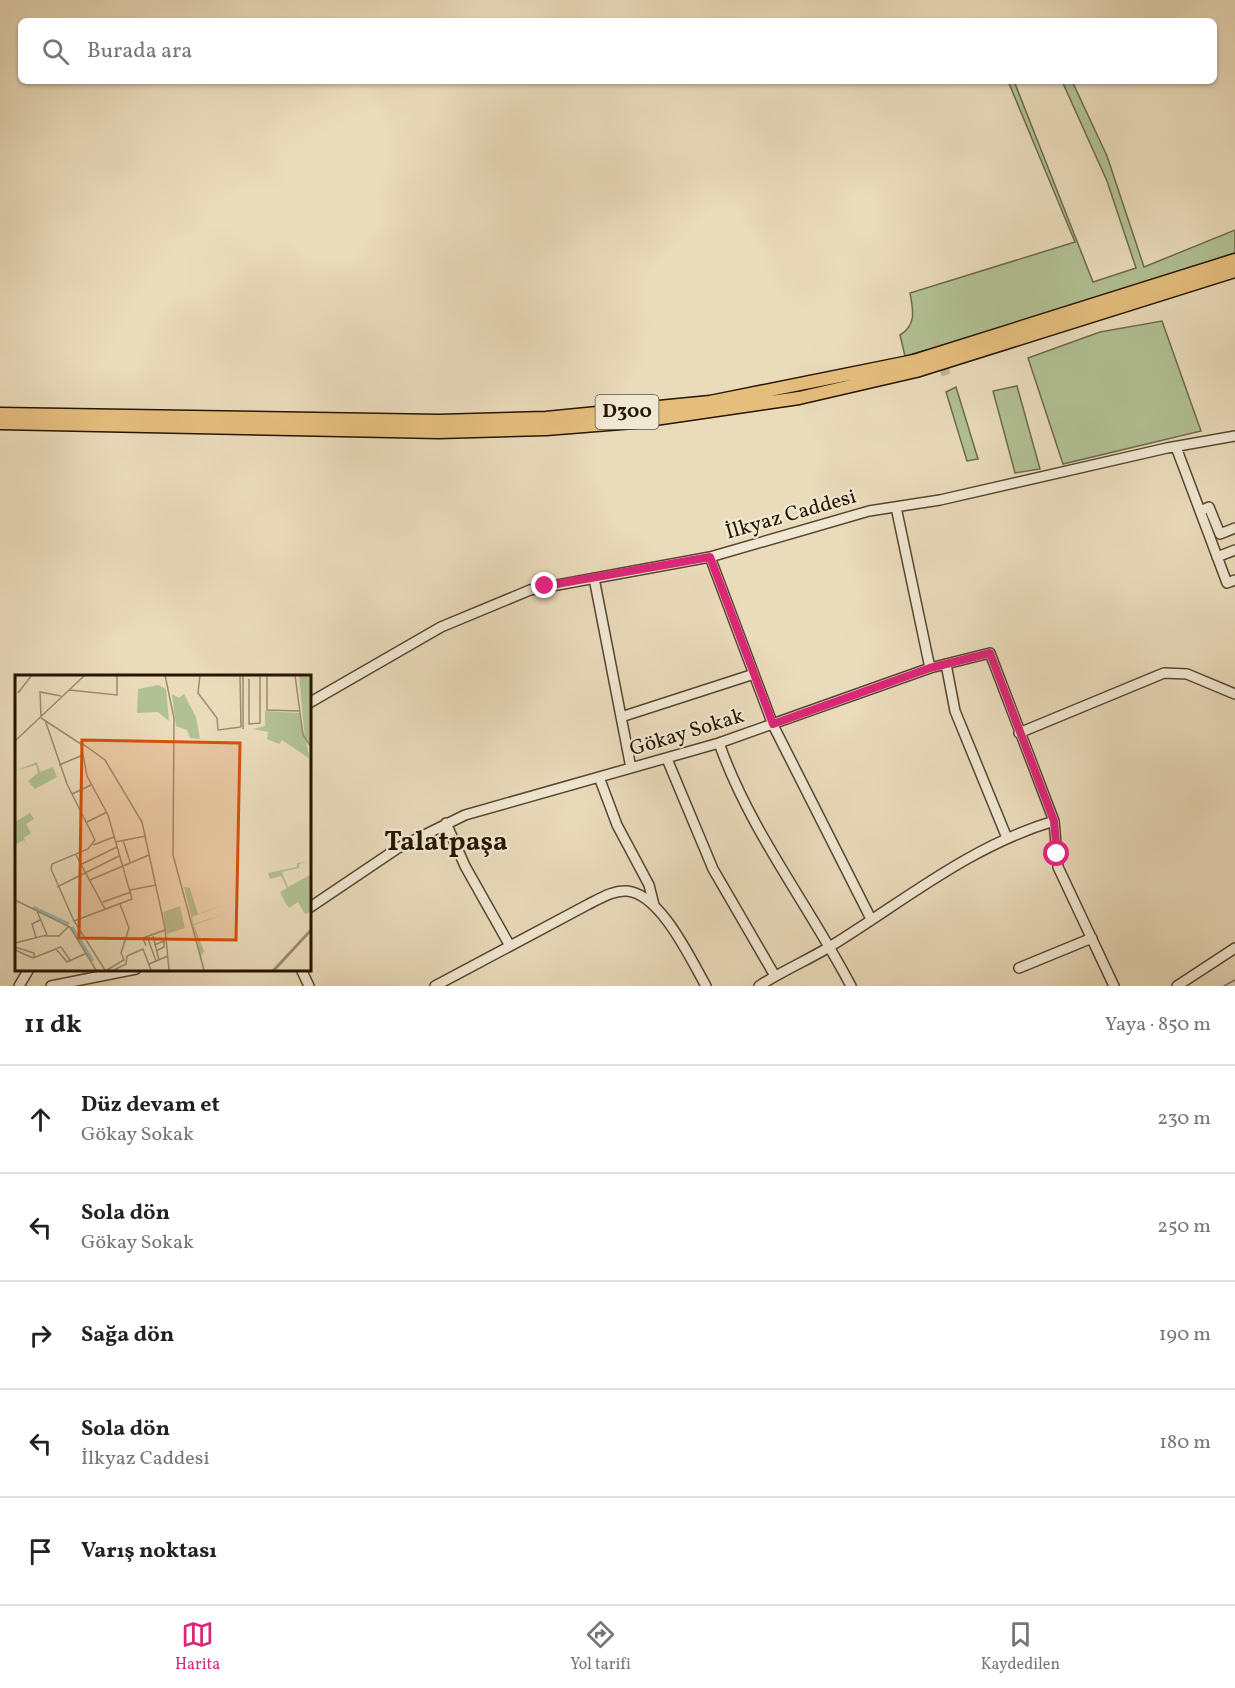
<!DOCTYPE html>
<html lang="tr">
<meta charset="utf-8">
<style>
:root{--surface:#fff;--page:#f6f6f6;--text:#222;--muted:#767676;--line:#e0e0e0;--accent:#db2777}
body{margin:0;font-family:Vollkorn,serif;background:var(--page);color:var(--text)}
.stop{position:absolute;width:18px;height:18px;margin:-14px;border:4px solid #db2777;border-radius:50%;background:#fff}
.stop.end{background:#db2777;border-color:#fff;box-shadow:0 2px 6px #0008}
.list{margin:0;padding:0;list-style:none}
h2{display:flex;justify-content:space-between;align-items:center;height:78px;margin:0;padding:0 24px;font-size:26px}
h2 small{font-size:20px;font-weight:400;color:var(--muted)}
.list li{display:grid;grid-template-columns:39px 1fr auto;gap:18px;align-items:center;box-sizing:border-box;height:108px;padding:0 24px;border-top:2px solid var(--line)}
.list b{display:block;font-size:22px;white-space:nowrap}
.list p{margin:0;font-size:20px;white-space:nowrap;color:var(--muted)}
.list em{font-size:20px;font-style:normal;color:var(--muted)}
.icon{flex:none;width:33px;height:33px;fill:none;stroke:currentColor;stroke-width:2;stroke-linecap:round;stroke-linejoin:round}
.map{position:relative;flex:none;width:1235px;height:986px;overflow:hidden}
.search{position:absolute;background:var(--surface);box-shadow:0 2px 4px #0004;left:18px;right:18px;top:18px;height:66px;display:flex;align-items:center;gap:15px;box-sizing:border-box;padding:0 21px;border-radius:9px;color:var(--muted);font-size:22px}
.sheet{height:618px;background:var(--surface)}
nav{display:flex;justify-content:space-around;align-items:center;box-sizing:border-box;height:84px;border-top:2px solid var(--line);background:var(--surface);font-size:16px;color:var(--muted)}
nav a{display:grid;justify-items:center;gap:3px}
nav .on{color:var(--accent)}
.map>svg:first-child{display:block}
.green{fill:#b2c194;stroke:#6c6b4a;stroke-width:1.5}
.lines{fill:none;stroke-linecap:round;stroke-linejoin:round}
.stream{stroke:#6a796a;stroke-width:1.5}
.minor-tunnel{stroke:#c3b396;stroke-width:9;stroke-dasharray:9 4.5;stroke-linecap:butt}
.minor-casing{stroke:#574630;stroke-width:12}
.highway-casing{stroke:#261501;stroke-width:15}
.minor{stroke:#f1e8d3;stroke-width:9}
.highway{stroke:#e5be7e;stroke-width:12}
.route{stroke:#db2777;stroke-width:8}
.labels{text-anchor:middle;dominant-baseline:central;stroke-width:4.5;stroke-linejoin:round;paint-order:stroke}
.shield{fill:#f1e8d3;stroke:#635440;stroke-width:1.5}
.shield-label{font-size:20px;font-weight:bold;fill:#261501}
.street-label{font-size:21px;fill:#261501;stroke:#f1e8d3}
.district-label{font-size:27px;font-weight:bold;fill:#261501;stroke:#f1e8d3}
.inset-river{fill:none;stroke:#98bbb0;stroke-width:3}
.inset-road{fill:none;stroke:#9c8c71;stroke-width:1.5}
.view{fill:#d5520b;fill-opacity:0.15;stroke:#d5520b;stroke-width:3}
.inset-edge{fill:none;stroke:#261501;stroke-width:3}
</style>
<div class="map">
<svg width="1235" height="986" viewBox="0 0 1235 986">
<rect width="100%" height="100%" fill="#eadbbb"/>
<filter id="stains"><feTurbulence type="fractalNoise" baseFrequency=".00333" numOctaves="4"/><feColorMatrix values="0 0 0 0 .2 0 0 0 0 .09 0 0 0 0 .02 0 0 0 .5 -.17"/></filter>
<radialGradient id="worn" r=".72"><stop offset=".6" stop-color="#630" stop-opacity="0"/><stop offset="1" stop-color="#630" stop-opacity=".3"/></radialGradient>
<path class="green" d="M1008,81H1014L1093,282L1136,268L1107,181L1062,81H1072L1107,156L1144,267L1235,230V253L999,330L905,356L900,335C917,325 913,310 910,293L1075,242Z
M1162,321L1201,431L1063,464L1028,358L1100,332Z
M1017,386L1040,469L1015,473L993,391Z
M956,387L978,459L967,461L946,392Z"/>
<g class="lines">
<path class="stream" d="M1224,986L1235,980"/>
<path class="minor-tunnel" d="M935,341L946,375"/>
<g class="minor-casing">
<path id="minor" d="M1176,447L1227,583L1235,580
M896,507L930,668
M1200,511L1209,507L1220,534L1235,528
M710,557L773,725L871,919
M1217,557L1235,550
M594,578L631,768
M946,664L955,711L1007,838
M309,703L441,627L530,590L710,557L869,511L940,500L1167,448L1235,436
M621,717L754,674
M1019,733L1164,673L1187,674L1235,694
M719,743C750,831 808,904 851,986
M667,759L713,869L775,976
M599,777L617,825L649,885L654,905
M446,823L465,866L510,946
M309,908L398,848L465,815L719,743L930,668L990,653L1054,821L1058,867L1114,986
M1019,968L1092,938
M301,969L309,986
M19,986L29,969
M51,986L136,969
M435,986L587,905C599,899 613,890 627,891C661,894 691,960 706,986
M759,986C782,971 808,960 831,946C904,901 970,846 1054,821
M1177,986L1235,948"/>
</g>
<g class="highway-casing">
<path id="highway" d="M0,414L439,421L546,418L710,402L914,361L1235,260
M0,423L439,432L546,429L634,422L799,398L916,371L1235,271"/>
</g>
<use href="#minor" class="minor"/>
<use href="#highway" class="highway"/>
</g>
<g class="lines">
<path class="route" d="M545,586L710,557L773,724L930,668L990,653L1054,821L1057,854"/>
</g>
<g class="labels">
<rect class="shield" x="595.5" y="395" width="63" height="34" rx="4.5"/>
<g class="shield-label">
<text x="627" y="412">D300</text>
</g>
<g class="street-label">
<text transform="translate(791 515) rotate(-16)">İlkyaz Caddesi</text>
<text transform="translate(687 733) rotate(-17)">Gökay Sokak</text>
</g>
<g class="district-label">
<text x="446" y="843">Talatpaşa</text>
</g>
</g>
<g transform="translate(15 675)">
<rect width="296" height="296" fill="#eadbbb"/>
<path d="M284,0H295V71L290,65ZM143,10L151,14L154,46L143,37L122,38L123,14ZM157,19L164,23L169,19L181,42L185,64L175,63L172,55L161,51ZM250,36L284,38L295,84L267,65L264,69L252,64L253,57L238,54L250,51ZM22,87L25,97L38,92L42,102L20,114L13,106L23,98L21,90L0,96ZM15,138L19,144L11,149L16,158L9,163L13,172L9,165L0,170V147ZM292,187L284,189V193L267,197L273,212L295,200V237L290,239L283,227L274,233L270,227L265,217L272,213L266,201L255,204L253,198L282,192V188ZM169,212L175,213L183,239L211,229L177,242L179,249L212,238L179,250L189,276L186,282ZM165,231L170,253L152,259L148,237Z" fill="#b2c194"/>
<path class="inset-river" d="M18,232L54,249M57,252L78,286"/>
<path class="inset-road" d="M150,0L159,43L158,180L189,295M185,0L183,18L202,43L203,55L226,52M225,0L226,52M228,0V54M252,0V35L284,36M280,0L288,60L296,72M234,4V49L245,48V0M54,15L102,20V0M3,18L17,0M26,41L25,17L46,21M26,43L66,69L72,101L93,140L117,224L59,246M30,45L52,109L80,165L73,174L37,189L36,194L59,246L90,295M0,66L70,0M65,67L90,85L127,147L150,253L154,295M44,90L68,80M57,119L76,110M72,147L92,137M108,165L115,187M100,167L131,161M78,170L99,162M61,180L90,234M67,189L102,172M75,205L134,180M42,212L104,181M115,215L141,210M0,225L55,252L81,295M88,227L116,217M30,261H44L54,251M132,261L141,286M138,261L144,285M21,262L17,249L25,245M0,268L32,260L22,236M139,270L149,266V272L141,276M131,271L128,263L150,255M0,272L19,278V283M42,273L46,272L55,285M0,275L18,283L41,274L52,287L72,278M134,289L153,281M92,295L109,285L106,278L114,253L105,229M99,295L111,289L112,281L128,274L136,295M258,295L296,254M260,295L296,256"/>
<path class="view" d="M67,65L225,68L221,265L64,263Z"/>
<rect width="296" height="296" class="inset-edge"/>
</g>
<rect width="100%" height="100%" filter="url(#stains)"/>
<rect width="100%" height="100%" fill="url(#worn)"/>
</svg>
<div class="stop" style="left:1057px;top:854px"></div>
<div class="stop end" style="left:545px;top:586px"></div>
<div class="search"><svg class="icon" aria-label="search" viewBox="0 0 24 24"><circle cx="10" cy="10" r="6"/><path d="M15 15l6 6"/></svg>Burada ara</div>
</div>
<section class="sheet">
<h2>11 dk<small>Yaya · 850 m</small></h2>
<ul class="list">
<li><svg class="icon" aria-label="ahead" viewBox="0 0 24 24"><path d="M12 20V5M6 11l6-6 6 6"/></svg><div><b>Düz devam et</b><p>Gökay Sokak</p></div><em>230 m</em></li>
<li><svg class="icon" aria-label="left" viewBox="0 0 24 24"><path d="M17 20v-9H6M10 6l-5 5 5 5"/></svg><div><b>Sola dön</b><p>Gökay Sokak</p></div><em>250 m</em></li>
<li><svg class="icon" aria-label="right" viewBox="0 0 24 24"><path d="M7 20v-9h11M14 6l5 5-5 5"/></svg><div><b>Sağa dön</b></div><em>190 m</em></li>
<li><svg class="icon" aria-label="left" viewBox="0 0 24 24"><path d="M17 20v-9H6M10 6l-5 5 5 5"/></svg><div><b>Sola dön</b><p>İlkyaz Caddesi</p></div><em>180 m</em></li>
<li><svg class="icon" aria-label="arrive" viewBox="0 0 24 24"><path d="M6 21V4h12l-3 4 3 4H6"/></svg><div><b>Varış noktası</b></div></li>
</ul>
</section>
<nav>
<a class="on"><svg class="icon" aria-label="map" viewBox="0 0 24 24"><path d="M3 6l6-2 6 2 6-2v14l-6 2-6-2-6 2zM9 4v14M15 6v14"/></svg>Harita</a>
<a><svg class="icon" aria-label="directions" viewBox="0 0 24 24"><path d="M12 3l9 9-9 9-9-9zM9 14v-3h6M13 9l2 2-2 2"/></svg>Yol tarifi</a>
<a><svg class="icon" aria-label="saved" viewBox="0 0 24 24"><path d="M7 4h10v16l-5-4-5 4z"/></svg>Kaydedilen</a>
</nav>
